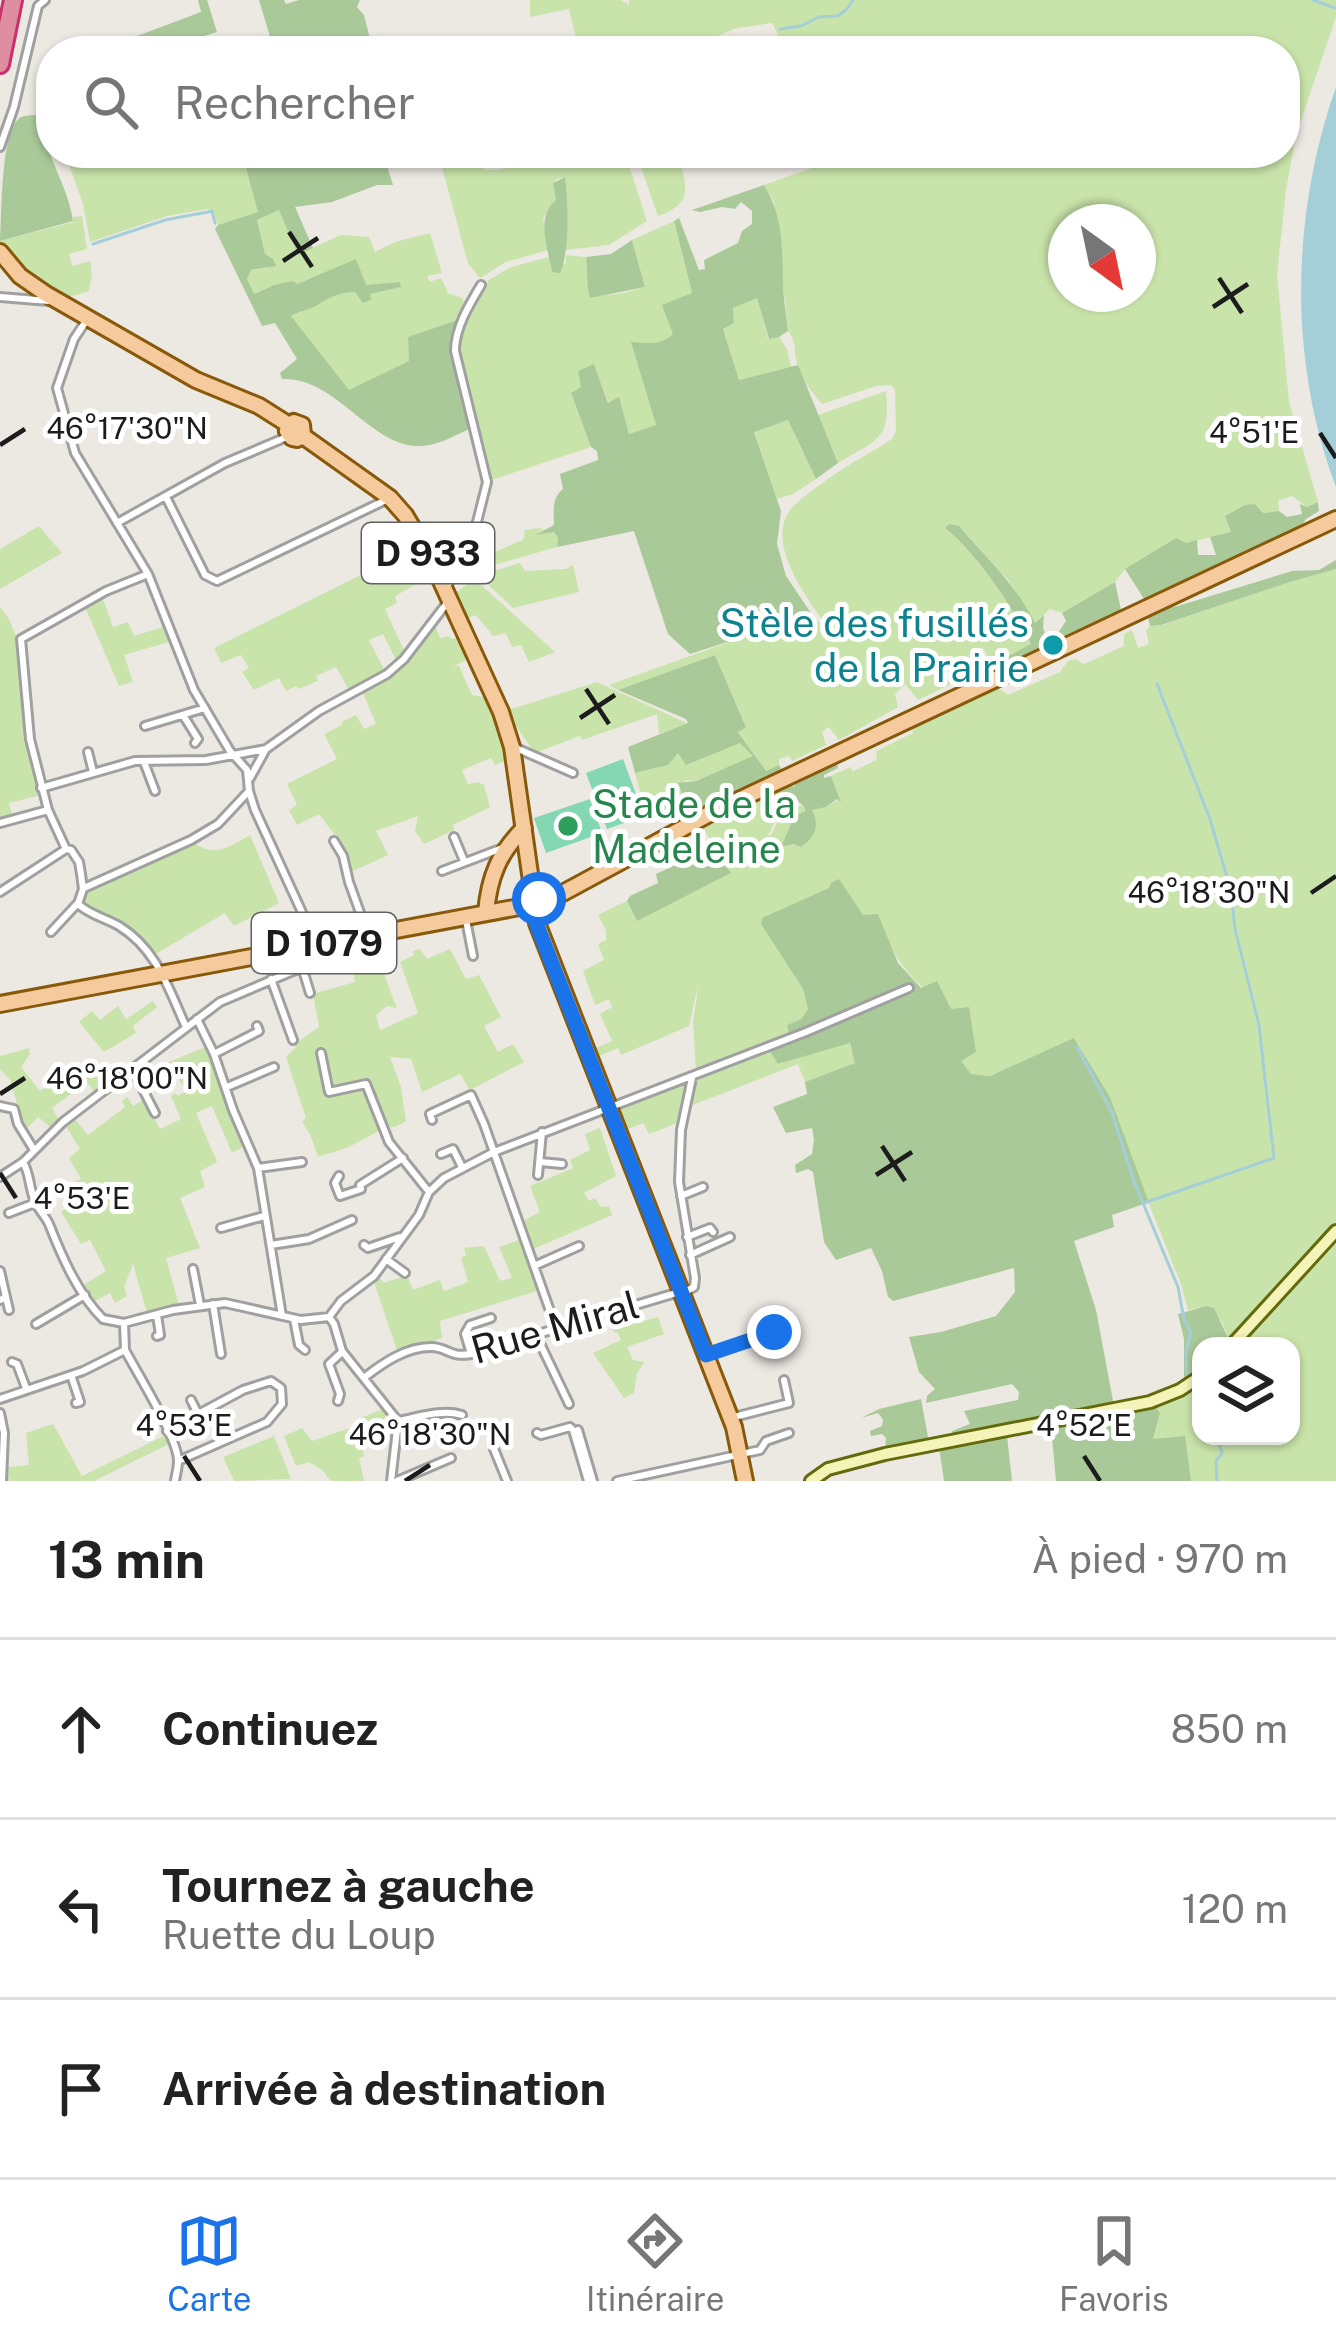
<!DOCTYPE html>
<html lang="fr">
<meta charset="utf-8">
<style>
:root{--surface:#fff;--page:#f2f2f2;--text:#222;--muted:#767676;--line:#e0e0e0;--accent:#1a73e8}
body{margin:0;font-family:"Public Sans",sans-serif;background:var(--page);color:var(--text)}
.controls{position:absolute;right:36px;bottom:36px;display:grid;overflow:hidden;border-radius:24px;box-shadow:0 3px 9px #0004}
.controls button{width:108px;height:108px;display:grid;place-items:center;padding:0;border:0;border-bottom:3px solid var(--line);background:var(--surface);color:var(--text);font:60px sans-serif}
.compass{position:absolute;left:1048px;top:204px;width:108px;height:108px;border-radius:50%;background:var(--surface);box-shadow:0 3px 9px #0004;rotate:147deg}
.stop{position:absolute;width:36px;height:36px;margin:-27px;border:9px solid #1a73e8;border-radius:50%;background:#fff}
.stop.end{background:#1a73e8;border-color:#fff;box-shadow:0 3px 12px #0008}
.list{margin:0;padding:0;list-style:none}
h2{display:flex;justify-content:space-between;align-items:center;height:156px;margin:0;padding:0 48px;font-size:51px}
h2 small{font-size:39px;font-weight:400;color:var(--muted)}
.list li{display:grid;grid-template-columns:78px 1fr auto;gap:36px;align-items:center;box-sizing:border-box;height:180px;padding:0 48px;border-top:3px solid var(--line)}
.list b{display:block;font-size:45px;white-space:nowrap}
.list p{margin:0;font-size:39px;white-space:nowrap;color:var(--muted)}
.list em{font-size:39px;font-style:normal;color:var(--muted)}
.icon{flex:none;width:66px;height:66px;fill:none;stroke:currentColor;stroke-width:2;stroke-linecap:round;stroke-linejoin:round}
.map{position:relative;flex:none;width:1336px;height:1481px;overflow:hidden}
.search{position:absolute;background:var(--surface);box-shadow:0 3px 9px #0004;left:36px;right:36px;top:36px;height:132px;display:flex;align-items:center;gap:30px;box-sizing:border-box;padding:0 42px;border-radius:48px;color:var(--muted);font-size:45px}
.sheet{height:696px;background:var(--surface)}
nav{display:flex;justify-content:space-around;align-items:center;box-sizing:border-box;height:168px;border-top:3px solid var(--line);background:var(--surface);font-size:33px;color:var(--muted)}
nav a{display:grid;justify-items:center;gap:6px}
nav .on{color:var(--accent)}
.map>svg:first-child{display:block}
.grass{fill:#c9e4aa;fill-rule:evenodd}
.forest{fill:#aac999}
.pitch{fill:#84d7b3}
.water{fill:#a5cfd8}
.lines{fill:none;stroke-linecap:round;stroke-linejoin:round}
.stream{stroke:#a5cfd8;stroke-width:3}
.street-casing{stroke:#a0a0a0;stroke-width:12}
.secondary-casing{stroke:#646a0c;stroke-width:16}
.primary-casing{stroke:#89590a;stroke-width:20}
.highway-casing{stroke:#ca2f6c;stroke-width:22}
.street{stroke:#fff;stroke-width:6}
.secondary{stroke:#f4f4b8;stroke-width:10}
.primary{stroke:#f5cb9e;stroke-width:14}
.highway{stroke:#df8ea1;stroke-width:16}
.route{stroke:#1a73e8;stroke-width:15}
.ticks{fill:none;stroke:#1c1c1c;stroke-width:4.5}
.culture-dot{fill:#0f9aa8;stroke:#fff;stroke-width:4.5}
.leisure-dot{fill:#2e9e5b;stroke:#fff;stroke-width:4.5}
.labels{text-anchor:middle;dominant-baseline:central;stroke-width:10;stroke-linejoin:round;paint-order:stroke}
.shield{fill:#fff;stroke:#606060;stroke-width:3}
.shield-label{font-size:36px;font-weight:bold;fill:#1c1c1c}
.culture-label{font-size:39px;fill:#0d838f;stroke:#fff;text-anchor:end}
.leisure-label{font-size:39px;fill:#27864d;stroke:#fff;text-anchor:start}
.street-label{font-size:39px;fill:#1c1c1c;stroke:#fff}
.ticks-label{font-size:30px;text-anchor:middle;fill:#1c1c1c;stroke:#fff;stroke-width:10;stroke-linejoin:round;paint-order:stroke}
</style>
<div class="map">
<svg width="1336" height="1481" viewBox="0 0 1336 1481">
<rect width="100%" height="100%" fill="#ece8e2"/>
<path class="grass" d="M530,0H621L629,5V0H1336V17L1298,129L1285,127V51H786L772,23L737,28L681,51H579L569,9L530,17Z
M1285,134H1289L1295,141L1286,190L1277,274L1289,402L1318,502L1307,507L1292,496L1278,501L1279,511L1263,513L1232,532L1186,543L1125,569L1115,582L1062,613L1050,609L1035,623L1008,580L959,526L946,528C974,551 1015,611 1032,644L992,665L983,648L970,653L968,676L918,700L905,684L895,694L898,707L839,740L829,727L822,732L826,745L792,761L789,756L779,759V765L766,772L738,731L746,726L715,655L618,690L609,685L774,626L812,621L813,616L835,638C815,608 763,548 790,510C796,501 833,475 843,469C859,458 876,450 892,439L896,431L895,390L891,385L876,386L822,404C811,392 800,376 796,360C794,347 796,341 788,331L774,202L764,185L854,153H1285ZM1066,222H1138V294H1066Z
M65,153H242L259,212L218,225L213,210L207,209L167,216L90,242L83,204Z
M438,153H483L484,170H499L526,161L525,153H625L647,221L609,245L565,250C565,225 569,201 564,177L555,180L556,200L543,218L548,250L506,262L480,278L468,263Z
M636,153H694L679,157C687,188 693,204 658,216Z
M279,210L298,254L341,235L369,237L375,252L395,242L430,233L442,273L427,276L430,282L441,278L448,293L462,298L464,302L457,320L408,337L410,361L349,391L290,316L311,308L329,295L355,292L369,294L400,287L366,286L356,260L296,284L274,285L253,294L246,279L251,270L268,268L257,220Z
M82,216L87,249L69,254L72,266L90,261L92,275L89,291L63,299C36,281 17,267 0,241L73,222V217Z
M674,221L692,293L673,334L666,340L655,344L632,343L656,425L629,434L619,398L609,403L594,365L581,387L571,394L591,447L491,480L460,368L458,348L462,327L478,295L489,280L511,267L549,257L552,272L566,263V255L586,257L590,297L624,293L645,287L632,240Z
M757,297L768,339L779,337L787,349L791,367L739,380L723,329L734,323L733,308Z
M886,391C891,441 877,439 838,463L818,415Z
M788,420L816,479L793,494L777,499L754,431Z
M39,526L62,553L0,589V549Z
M539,528L543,529L538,533L554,532L558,538L557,547L494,565L457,581L468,555L486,550L490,554L523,540L525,530Z
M421,550L433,575L395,596L397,603L385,609L405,653L397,662L383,634L369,640L386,673L350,692L336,667L316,676L318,681L298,689L296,686L286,691L279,678L254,690L242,672L249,668L241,655L221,663L214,648L385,563Z
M520,563L525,571L566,569L573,565L579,592L513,608L481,578L484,574Z
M1336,569V1222L1322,1242L1229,1340L1222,1322L1206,1306L1188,1310L1181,1284L1137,1174L1110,1097L1075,1039L989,1076L971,1074L960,1061L951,1010C911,981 894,962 878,915L863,916L831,883L829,888L762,919L761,924L803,989L808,1009L801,1019L787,1025L789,1034L696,1070L693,1022L699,982L689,1026L621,1055L618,1048L594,1058L591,1050L612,1041L600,1014L612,1007L609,999L595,1005L583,971L604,960L598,944L606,940V931L598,915L627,901L638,920L731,873L713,848L702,823L774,790L783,803L768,836L771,835L781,816L802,805L805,811L783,847L795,844L811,810L826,807L840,799L831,776L850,767L853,771L877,760L876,751L913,733L912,723L994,685L1008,695L1060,672L1068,661L1075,659L1084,664L1124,646V634L1132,630L1138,648L1149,644L1146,631L1150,626L1162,625L1290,582Z
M473,580L478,582L555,652L529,662L521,645L512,647L506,633L493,636L476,615L464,620L453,595Z
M102,597L113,627L128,622L134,636L166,626L172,641L124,655L133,682L119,686L85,607Z
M0,607L9,619L18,641L41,795L9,803L13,818L0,821Z
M434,623L440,638L449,636L452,639L461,636L471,657L453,667L459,666L472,695L490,698L510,759L495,765L491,758L462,770L468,784L478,782L484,785L490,807L453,825L454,830L424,844L415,831L418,816L376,831L388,855L351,872L341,849L343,846L319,814L297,825L289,810L297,805L287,784L337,759L324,734L342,725V722L356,715L364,729L376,724L363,693C398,672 410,656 434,623Z
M597,682L689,724L659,734L657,714L582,740L580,736L535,753L505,711Z
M740,742L754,757L695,781L685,780L683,795L678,800L642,799L635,773L658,768L679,753L686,765Z
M250,835L279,903L234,926L225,913L154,955L141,941L89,910L83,903V894L91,889L193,842C216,859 228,847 250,835Z
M420,949L427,959L450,949L466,979L479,975L501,1017L484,1026L498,1052L513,1044L524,1062L470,1090L460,1074L422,1092L411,1059L390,1057L401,1087L406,1121L395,1127H386L349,1147L318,1157L310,1134L302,1122L306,1118L286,1057L296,1047L295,1044L319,1027L313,994L355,982L351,964L362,961L360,955L375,951L397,1008L387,1006L376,1015L380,1030L418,1013L400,962L414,955L413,951Z
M153,1001L157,1007L133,1026L136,1033L104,1052L79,1022L92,1011L100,1020L118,1006L126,1019Z
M849,1042L856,1063L805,1082L798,1064L693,1105L691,1099L694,1079L768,1048L779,1064Z
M208,1046L247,1145L232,1153L212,1106L196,1113L217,1162L200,1171L205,1187L180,1198L200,1248L166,1258L179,1306L147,1313L133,1264L124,1287L127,1296L115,1303L110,1293L93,1302L82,1286L106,1271L90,1240L81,1244L61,1212L69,1206L63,1186L81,1179L69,1158L80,1149L65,1125L74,1118L88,1135L125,1107L122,1101L127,1097L133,1106L145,1099L160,1129L181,1119L171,1096L175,1093L178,1096L186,1091L169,1062Z
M29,1048L30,1054L21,1067L40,1091L90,1060L108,1082L95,1093L87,1082L52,1108L60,1122L53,1129L38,1117L25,1130L10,1080L0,1069V1056Z
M689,1081L680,1122L649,1134L643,1123L623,1131L615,1108Z
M600,1128L616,1176L584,1193L589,1201L595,1198L601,1207L609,1206L612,1215L531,1250L521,1222L540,1212L530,1186L573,1168L570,1160L590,1150L585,1134Z
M1336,1235V1481H1191L1184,1437L1153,1440L1160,1415L1156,1405L1176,1397L1201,1381V1436H1291V1346H1235Z
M522,1239L540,1290L440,1321L442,1338L398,1353L374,1282L378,1276L384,1283L407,1275L413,1290L440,1280L444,1291L468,1282L461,1257L466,1256L464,1248L484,1246L500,1281L512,1278L499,1247Z
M612,1313L617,1328L658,1317L664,1334L627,1347L633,1360L644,1362L637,1374L634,1393L624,1398L593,1353L621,1340L617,1332L614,1333L607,1314Z
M386,1408L393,1418L360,1427L356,1433L361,1440L364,1456L359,1458L364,1481H331L322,1470L309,1462L296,1466L284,1436L302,1428L312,1441L353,1427L358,1419Z
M53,1424L82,1476L166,1435L169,1444L94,1481H5L8,1467L29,1465L26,1433Z
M274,1436L291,1479L234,1481L223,1457Z"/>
<path class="forest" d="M198,0H207L217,32L155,51H97L201,12Z
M259,0H284L286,4L299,0H360L357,7L364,15L373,51H262L259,42L271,40Z
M51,115V131L44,134C51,164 69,191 73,221L0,241C2,217 0,128 21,117C29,114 43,116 51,115Z
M242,153H383L393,185H377L332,202L295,207L313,248L298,255L279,210L257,220L265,254L273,259L276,266L251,270L247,279L254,294L274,285L293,281L297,284L356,259L366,285L400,282L401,287L370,294L371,300L363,303L355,292C338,293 332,296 319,304C310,310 300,311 291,316L349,390L409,361L408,337L457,320C447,361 459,389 471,428C454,436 436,447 417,446C368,444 336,377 282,379L280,373L297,359L275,323L262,326L215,229L218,225L258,212Z
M565,177C568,199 570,254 560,273L552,272C548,248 535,217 556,200L553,183Z
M764,185C783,216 782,245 783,281C783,297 786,314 788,331L779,337L769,339L757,298L733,308L734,323L723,329L739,380L798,365L838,463L816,479L788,420L754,432L781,511L777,544L786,576L813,616L812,621L796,640L784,641L773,627L690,654L668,634L634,531L557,547L558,538L554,532L535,535L554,525C554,511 551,499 563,489L560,474L598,460L597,451L591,447L571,393L581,387L578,371L594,364L608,403L619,397L629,434L656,425L631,342C648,343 660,346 673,334L662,305L692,293L674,221L679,218L699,270L705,269L704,260L738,243L742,231L752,224V211L741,202L735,209L722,207L700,212L692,210Z
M632,240L645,287L590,298C586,284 588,272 586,257L611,254Z
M1318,502L1319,511L1306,519L1300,528L1146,602L1125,569L1176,538L1186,543L1197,540L1198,555H1216L1210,537L1231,532L1225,516L1245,505L1255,504L1263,513L1279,511L1287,517L1302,514L1300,504L1307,507Z
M949,524L959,526C986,557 1016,585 1035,623L1044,615L1043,627L1048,646L1002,670L992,665L1031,644C1015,610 974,550 945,528Z
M1336,560V569L1290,582L1161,625L1150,626L1147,612L1178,606L1292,571L1319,570Z
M1115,582L1121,610L1061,637L1058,633L1066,621L1062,613Z
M715,655L746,727L738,732L766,771L779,765L784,773L697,813L691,804L672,808V814L647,812L642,799L678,800L683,795L678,783L696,781L753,756L740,743L686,765L678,753L668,765L635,773L628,747L688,723L686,719L618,690Z
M836,759L838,768L824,775V778L831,776L841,802L837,799L826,807L812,810C820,826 815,837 801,847L794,844L781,847L794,817L805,811L804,807L796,799L786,805L774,790L788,783L794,787L797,777Z
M713,848L731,873L637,921L627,901L630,896L658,883L656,874Z
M839,879L863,915L878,914L898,963L921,988L937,981L951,1009L969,1007L976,1052L961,1061L971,1074L990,1076L1074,1038L1110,1097L1148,1200L1141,1205L1112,1215L1114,1227L1074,1241L1096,1310L1114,1406L952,1437V1431L970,1424L964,1411L1018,1400L1019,1392L1012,1384L926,1403L927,1396L935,1389L919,1372L909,1337L941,1332L996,1316L1015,1292L1014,1268L893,1301L888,1297L882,1271L871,1248L836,1260L824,1242L813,1172L808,1169L796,1173L795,1165L812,1154L814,1139L812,1128L786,1133L773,1107L807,1094L805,1082L855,1063L850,1043L778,1064L768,1048L902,988L789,1034L787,1025L801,1019L808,1009L803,989L761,924L762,918L829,888L831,883Z
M1206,1306L1214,1308L1229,1340L1223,1346H1201V1369L1184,1382V1339L1178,1314Z
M921,1399L929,1443L885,1450L886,1438L882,1434L871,1436L870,1431L882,1426L883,1420L878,1413L861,1418L879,1409Z
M1156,1405L1160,1414L1153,1439L1185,1436L1191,1481H1056L1051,1427Z
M1007,1436L1012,1481H944L939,1447Z"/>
<path class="pitch" d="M623,759L644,816L607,829L586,773Z
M590,799L602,833L546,853L534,818Z"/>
<path class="water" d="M1336,87V487C1288,361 1291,214 1336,87Z"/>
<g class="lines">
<path class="stream" d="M1313,0L1335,8
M780,29L801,26L819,17L838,16L847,9L853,0
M93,244L165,220L208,212L212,211L215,223
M1077,1047L1111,1110L1135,1184L1178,1287L1184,1319L1191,1332L1186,1352L1187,1378
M1144,1203L1274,1158L1259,1025L1235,929L1231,891L1210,819L1157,684
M1198,1390L1201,1393
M1217,1481L1216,1460L1222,1454L1218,1436"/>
<g class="street-casing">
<path id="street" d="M0,147L14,107L38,6L45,0
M0,297L49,301
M166,497L205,575L217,581L388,499
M117,523L225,463L289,436
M148,574L106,591L21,639L30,739L48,810L66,849L71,850L79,862L81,874L83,889L78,904C90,915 105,918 119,926C157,949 169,990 186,1027
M447,587L477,522L487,482L455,351C455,328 469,305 481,285
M183,715L198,739L195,743
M145,726L205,708
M516,748L573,773
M88,752L93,772
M144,762L155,791
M250,778L266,749
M41,788L135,761L206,760L266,749L319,711L387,674L404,659L447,603
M0,823L48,810
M454,837L464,861
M334,841L343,856L349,882L367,932
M442,871L505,847
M84,888L191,840L218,824L249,791
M0,892L66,849
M466,920L473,956
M51,932L77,904
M302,967L310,993
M271,979L293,1040
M197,1019L214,1054L233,1110L258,1168L282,1316
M321,1053L329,1092L366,1084L389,1142L429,1192
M214,1054L259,1031L257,1026
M132,1068L155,1113
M227,1087L274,1067
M0,1106L14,1109L18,1124L34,1150
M432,1120L430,1114L471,1095L484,1124L556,1328
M441,1154L453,1149L462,1167
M23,1162C30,1174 29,1186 34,1199C37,1209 45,1215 49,1224C62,1257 78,1294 103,1319L124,1323L173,1310L225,1303L301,1320L329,1317L341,1301L374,1276L419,1215L429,1192L444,1178L494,1152L806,1032L909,988
M540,1162L562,1164
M258,1168L302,1162
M538,1175L542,1132
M339,1176L335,1183L340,1196L361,1189L360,1185L403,1158
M0,1177L23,1162L63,1122L220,1002L305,966L312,959L317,945L255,810L249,791L247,770L230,751L194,690L148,574L75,453L57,388L74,339L86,321
M681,1196L703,1187
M9,1213L35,1203
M221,1228L264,1216
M687,1237L710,1228L713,1232
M271,1245L309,1239L352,1220
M364,1245L368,1248L400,1237
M690,1255L730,1237
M386,1259L405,1273
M534,1266L579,1246
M193,1269L200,1305
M0,1271L6,1297L0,1300
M683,1293L694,1287L695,1278L679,1182L681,1130L692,1078
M6,1297L9,1310
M213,1304L221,1354
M329,1317L334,1324L342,1351L398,1421L391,1481
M294,1319L299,1345L305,1350
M36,1324L85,1295
M536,1335L569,1404
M157,1336L160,1335L157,1315
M125,1350C137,1373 178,1438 178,1461C178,1468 176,1474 175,1481
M471,1354L465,1334L470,1325L491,1318
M710,1354L793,1326
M12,1362L17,1364L26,1388
M71,1375L80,1402L76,1403
M365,1377C383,1363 406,1347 431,1347C448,1347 449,1358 471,1354L679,1292
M0,1399L83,1371L125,1350L124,1323
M191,1400L198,1414
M338,1401L340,1394L329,1364L342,1352
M0,1413L4,1433L2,1481
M734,1417L789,1403L784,1380
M398,1421C419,1417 442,1409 462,1415
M578,1430L593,1481
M167,1431L243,1390L271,1381L281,1388L282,1404L267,1422L178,1461
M537,1433L541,1435L570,1427L573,1430L588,1481
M494,1449L507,1481
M397,1481L451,1458
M617,1481L760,1450L766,1441L789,1433"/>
</g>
<g class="secondary-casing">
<path id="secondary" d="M1231,1346L1336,1231
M811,1481L828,1469L885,1454L1150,1402L1180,1390L1201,1376"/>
</g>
<g class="primary-casing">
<path id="primary" d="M0,252L20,276L46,294L196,380L259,406L289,425
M303,436L302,425L294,422L287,431L292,438L297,439L303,436L390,498L405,515L429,555L501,712L512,747L537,923L734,1427L745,1481
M486,913C489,877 499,853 524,828
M0,1004L546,902L711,813L1336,519"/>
</g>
<g class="highway-casing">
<path id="highway" d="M0,64L13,0"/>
</g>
<use href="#street" class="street"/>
<use href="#secondary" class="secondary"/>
<use href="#primary" class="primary"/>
<use href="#highway" class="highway"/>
</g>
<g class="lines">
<path class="route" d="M539,899L546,902L534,905L536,923L706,1355L774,1332"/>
</g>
<path class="ticks" d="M289,232L312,267M283,261L318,238M1219,278L1242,313M1213,307L1248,284M1320,433L1336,458M0,445L25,429M586,689L609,724M580,718L615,695M1311,893L1336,876M0,1094L25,1078M882,1146L905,1181M0,1173L16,1198M876,1175L912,1152M184,1456L200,1481M1084,1456L1100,1481M405,1481L430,1465"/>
<circle class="culture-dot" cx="1053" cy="645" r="12"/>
<circle class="leisure-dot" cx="568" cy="826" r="12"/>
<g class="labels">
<g class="shield">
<rect x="362" y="523" width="132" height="60" rx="9"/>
<rect x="252" y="913" width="144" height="60" rx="9"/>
</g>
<g class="shield-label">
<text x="428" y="553">D 933</text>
<text x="324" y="943">D 1079</text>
</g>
<g class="culture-label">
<text x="1029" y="623">Stèle des fusillés<tspan x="1029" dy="45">de la Prairie</tspan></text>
</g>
<g class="leisure-label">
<text x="592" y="804">Stade de la<tspan x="592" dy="45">Madeleine</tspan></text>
</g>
<g class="street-label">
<text transform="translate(555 1327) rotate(-16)">Rue Miral</text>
</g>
</g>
<g class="ticks-label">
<text x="127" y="439">46°17'30"N</text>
<text x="1254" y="443">4°51'E</text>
<text x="1209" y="903">46°18'30"N</text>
<text x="127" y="1089">46°18'00"N</text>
<text x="82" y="1209">4°53'E</text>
<text x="184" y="1436">4°53'E</text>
<text x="1084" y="1436">4°52'E</text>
<text x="430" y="1445">46°18'30"N</text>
</g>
</svg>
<div class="controls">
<button><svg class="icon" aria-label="layers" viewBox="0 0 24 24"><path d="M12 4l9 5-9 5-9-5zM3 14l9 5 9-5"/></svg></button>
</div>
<svg class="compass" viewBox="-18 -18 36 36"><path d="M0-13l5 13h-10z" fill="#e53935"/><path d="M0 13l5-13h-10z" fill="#767676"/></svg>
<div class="stop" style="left:539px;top:899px"></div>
<div class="stop end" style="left:774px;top:1332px"></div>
<div class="search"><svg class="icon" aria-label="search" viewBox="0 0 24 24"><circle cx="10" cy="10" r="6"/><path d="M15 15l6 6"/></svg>Rechercher</div>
</div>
<section class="sheet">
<h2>13 min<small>À pied · 970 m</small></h2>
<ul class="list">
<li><svg class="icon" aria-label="ahead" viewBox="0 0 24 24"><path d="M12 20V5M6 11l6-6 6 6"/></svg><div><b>Continuez</b></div><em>850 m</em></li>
<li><svg class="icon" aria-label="left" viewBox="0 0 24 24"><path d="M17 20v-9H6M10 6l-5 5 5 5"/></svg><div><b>Tournez à gauche</b><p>Ruette du Loup</p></div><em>120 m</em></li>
<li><svg class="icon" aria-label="arrive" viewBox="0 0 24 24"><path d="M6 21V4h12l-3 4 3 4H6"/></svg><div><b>Arrivée à destination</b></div></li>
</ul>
</section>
<nav>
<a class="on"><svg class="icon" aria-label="map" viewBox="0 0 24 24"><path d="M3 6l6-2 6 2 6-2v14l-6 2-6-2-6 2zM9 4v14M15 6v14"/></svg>Carte</a>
<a><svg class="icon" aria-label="directions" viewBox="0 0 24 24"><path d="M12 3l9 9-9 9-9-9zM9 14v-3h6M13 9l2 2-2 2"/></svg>Itinéraire</a>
<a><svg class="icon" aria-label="saved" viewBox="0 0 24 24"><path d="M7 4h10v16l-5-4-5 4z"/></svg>Favoris</a>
</nav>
